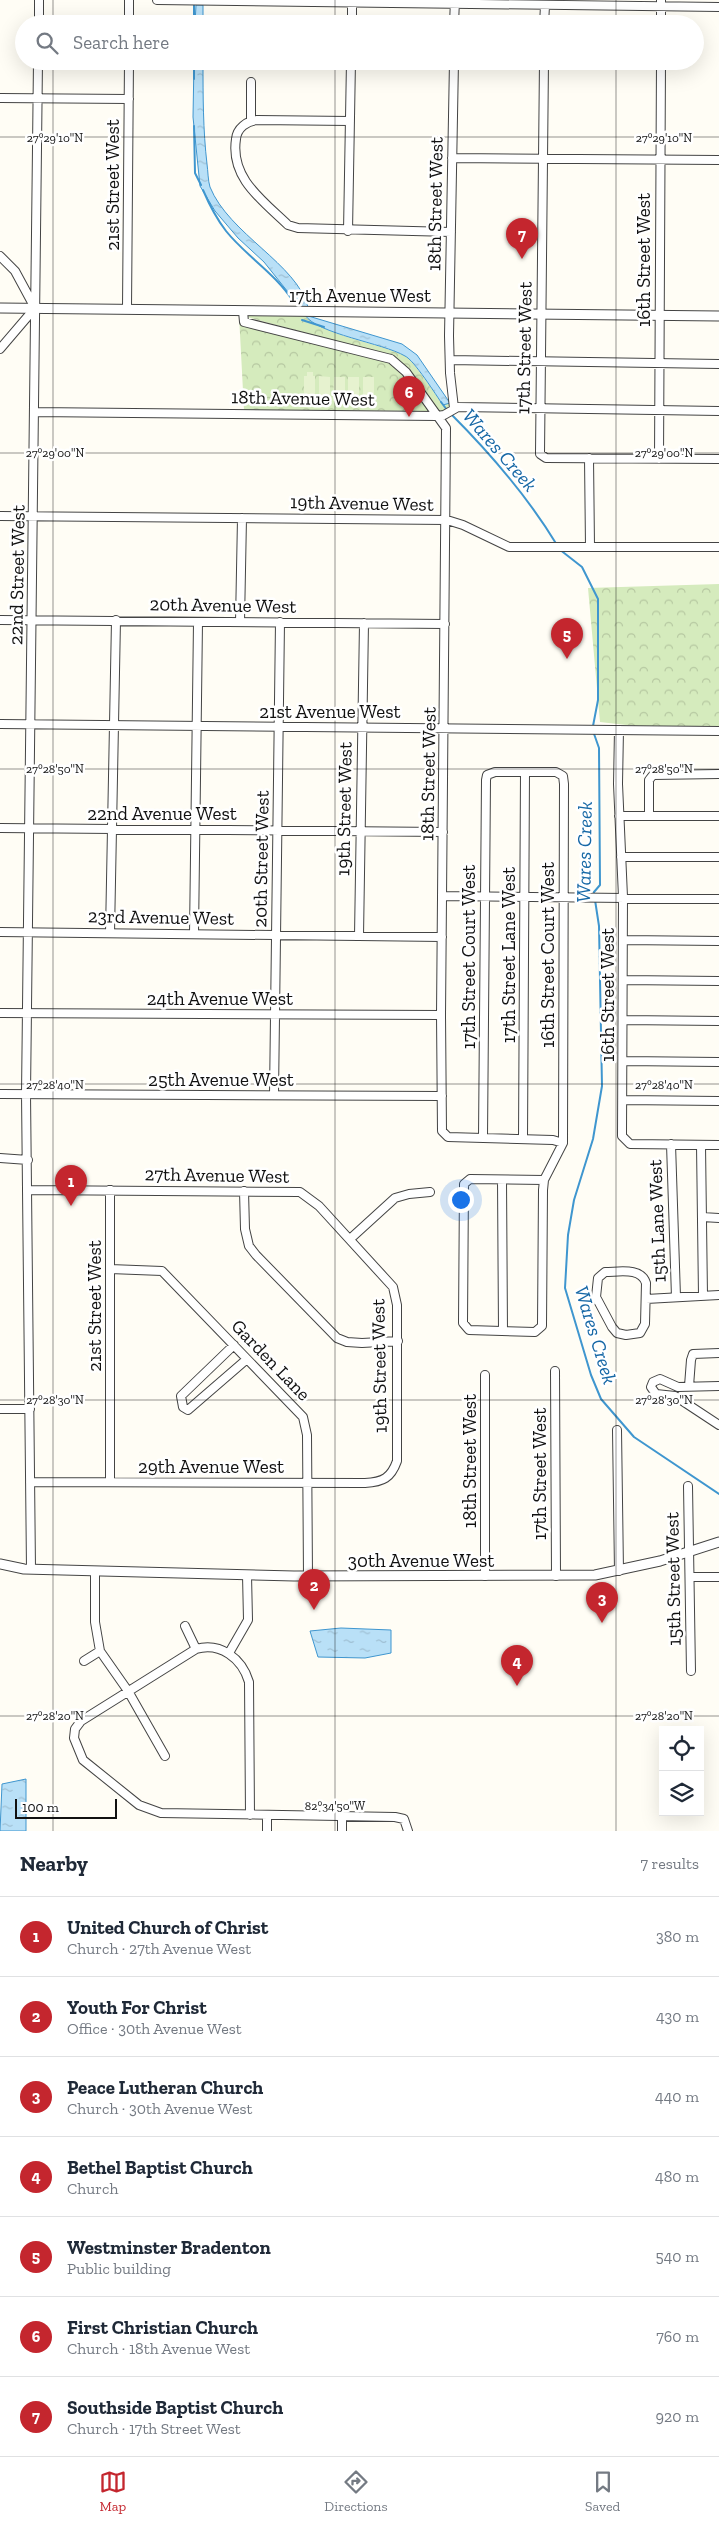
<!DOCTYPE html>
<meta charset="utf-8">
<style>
:root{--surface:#fff;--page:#f2f2f3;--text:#1f2937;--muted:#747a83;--line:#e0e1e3;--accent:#c4262e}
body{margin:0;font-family:"Zilla Slab",serif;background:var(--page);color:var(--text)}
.controls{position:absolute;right:15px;bottom:15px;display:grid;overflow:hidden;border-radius:0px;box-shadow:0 5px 20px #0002}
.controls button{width:45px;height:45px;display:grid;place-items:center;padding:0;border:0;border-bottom:1px solid var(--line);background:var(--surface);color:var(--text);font:25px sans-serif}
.scale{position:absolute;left:15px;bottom:12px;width:102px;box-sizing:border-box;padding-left:5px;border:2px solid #111;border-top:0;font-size:14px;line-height:18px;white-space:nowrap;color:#111;-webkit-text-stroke:4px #fff;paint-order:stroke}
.you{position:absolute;left:460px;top:1199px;width:18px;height:18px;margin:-12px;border:4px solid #fff;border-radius:50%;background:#1a73e8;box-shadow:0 0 0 8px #1a73e833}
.badge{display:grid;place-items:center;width:32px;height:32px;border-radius:50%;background:var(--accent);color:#fff;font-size:16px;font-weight:700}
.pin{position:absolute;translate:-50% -41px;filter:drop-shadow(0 1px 2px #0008)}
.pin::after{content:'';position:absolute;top:26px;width:18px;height:15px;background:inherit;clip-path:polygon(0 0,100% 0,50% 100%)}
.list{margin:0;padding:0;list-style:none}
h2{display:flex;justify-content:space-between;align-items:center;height:65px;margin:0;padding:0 20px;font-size:21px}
h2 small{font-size:16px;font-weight:400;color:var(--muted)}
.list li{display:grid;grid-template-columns:32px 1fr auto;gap:15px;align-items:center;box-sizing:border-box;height:80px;padding:0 20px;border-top:1px solid var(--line)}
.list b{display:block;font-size:19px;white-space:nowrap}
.list p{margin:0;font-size:16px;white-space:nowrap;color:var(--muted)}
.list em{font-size:16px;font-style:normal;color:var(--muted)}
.icon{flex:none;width:28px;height:28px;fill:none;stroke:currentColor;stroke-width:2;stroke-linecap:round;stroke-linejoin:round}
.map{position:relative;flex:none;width:719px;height:1831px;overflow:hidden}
.search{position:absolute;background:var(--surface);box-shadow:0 5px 20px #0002;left:15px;right:15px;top:15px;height:55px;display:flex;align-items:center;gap:12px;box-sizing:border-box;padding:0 18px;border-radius:28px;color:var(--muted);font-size:19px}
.sheet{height:625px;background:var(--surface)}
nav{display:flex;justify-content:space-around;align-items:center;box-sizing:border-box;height:70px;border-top:1px solid var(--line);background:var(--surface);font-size:14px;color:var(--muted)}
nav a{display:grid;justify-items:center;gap:2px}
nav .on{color:var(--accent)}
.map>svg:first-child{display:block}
.park{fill:url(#park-crowns)}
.pitch{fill:#e6f2cf}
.water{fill:url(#water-ripples);stroke:#3f96cf}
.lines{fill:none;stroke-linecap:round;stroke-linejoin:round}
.stream{stroke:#3f96cf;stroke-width:2}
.minor-casing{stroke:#444;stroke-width:10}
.tertiary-casing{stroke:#444;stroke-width:11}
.minor{stroke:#fff;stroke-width:8}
.tertiary{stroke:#fff;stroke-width:9}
.ticks{fill:none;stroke:#111;stroke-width:1;stroke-opacity:0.45}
.labels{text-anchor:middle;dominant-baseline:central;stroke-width:5;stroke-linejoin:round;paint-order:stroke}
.street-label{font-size:19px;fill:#111;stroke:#fff}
.water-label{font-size:20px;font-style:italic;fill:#1768a6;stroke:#fff}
.ticks-label{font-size:12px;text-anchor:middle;fill:#111;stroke:#fff;stroke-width:5;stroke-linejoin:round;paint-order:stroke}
</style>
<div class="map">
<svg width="719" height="1831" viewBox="0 0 719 1831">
<defs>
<pattern id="park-crowns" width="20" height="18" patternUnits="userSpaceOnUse" patternTransform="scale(1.25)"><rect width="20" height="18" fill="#d5ebbd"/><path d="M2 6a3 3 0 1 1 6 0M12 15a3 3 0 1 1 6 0" fill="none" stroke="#b6c8a1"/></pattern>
<pattern id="water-ripples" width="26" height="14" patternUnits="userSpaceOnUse" patternTransform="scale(1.25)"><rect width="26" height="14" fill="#b9e0f7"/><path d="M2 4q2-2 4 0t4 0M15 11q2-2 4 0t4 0" fill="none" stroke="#9ebfd3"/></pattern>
</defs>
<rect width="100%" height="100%" fill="#fffdf5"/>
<path class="park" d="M239,315L240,321L389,363L403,375L429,411L244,410Z
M247,315H305C317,334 383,344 405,356C413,360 436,395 443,405L450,403L451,406L444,411H438L408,370L392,356L247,317Z
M719,584V726H635L600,722L588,588Z"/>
<path class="pitch" d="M307,372H313V376H315V401H313V405H306V401H304V376H307Z
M319,376L330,377V401H319Z
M334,377H345V401H333Z
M348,377H359V401H348Z
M363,377H374V401H363Z"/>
<path class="water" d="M196,5H203V24H195Z
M194,61H203C203,96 203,130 207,164C208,171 208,181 210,187C229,234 297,264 308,307H300L264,262L238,238L215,211L200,186L193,117Z
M305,315L402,344L417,355L450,403L443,405C436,395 414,360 405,356C383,343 317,334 305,315Z
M341,1628L391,1630V1653L365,1658L318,1657L310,1631Z
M26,1779V1831H0L2,1784Z"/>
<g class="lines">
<path class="stream" d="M194,4V24
M194,79V61
M194,126L195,173L201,185
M203,190C209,204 216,218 226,231C246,256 275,273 293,301
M302,320L324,327
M441,402L447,410
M450,413C490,453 528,497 557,545
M559,549L582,567L598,599V700L593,726
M593,731L599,748L600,885L594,892V895
M595,900L599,926L602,1086L593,1139L574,1200L568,1235L565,1288L591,1375L601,1399L634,1437L719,1494"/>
<g class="minor-casing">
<path id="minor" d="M157,0L719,7
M39,24V0
M129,24V0
M352,24V0
M454,24L455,0
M544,24L545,6
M661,24V0
M454,61L449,336L450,373L454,408
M544,61L540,454L546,458L719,459
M0,98L129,99
M251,121V82
M350,121L257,120C247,121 237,128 236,139C230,178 262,200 288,225L298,228L451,232
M452,158L719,160
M348,231L351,61
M0,256L15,271L35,308L0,349
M127,309L129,61
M243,311L244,322L391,359L406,372L446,428L441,1015L442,1131L448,1137L553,1140L563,1143
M450,360L719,364
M35,412L437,416L444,415L458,407L719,411
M589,458L590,546
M659,459L661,61
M0,516L447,520L463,525L509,547H719
M0,620L445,624
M240,622L242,518
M0,724L719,731
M619,730L618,784L623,897L622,1136L630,1144L719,1145
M649,815V780L653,775L719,774
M619,816H719
M0,828L443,832
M621,857H719
M442,896L719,899
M0,932L442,937
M110,933L116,620
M194,934L198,622
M359,936L364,623
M623,940L719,941
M623,980L719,981
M0,1013L441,1015
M623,1020L719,1021
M623,1061L719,1062
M0,1094L442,1096
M274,1095L280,622
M623,1100L719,1101
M483,1138L486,780L487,775L495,772H556L563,776L564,784L563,1143L544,1180L543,1190L542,1326L535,1332L469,1330L463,1323L464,1184L470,1179L544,1180
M523,1139L525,772
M671,1144L676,1297
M701,1145L703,1296
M0,1158L28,1160
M502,1180L503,1331
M28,1190L300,1192L319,1206L393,1287L397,1305V1461C391,1478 383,1482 365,1483L30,1482
M110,1190V1481
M244,1191L245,1229L249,1246L256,1255L337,1338L347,1342L362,1343L398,1341
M702,1217L719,1218
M350,1239L395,1198L409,1194L430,1192
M110,1269L162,1271L303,1417L307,1435L308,1576
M605,1272C619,1272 641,1267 646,1283L645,1324L640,1333L626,1335L617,1333L612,1327L596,1297L598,1278Z
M646,1299L719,1295
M234,1345L181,1396L183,1407L188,1410L247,1359
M555,1371L556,1576
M485,1375V1576
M689,1386L691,1360L693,1354L719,1353
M719,1386L678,1387L660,1379L653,1382L651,1387L656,1394L675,1396L719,1425
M0,1409H30
M617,1430L619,1571
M688,1486L691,1671
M31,1569L26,1094L38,61
M95,1571V1622L100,1651L128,1691L165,1756
M690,1577H719
M185,1626L196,1649
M229,1653L248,1620L247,1575
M84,1661L100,1651
M250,1815L249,1682C242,1658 220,1642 196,1649L81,1721L75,1729L74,1738L83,1760L139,1805L161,1813L395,1817L404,1819L408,1831
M267,1831V1815
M342,1831V1816"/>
</g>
<g class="tertiary-casing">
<path id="tertiary" d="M0,308L719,316
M0,1564L24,1569L294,1576L595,1575L660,1561L719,1542"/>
</g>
<use href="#minor" class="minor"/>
<use href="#tertiary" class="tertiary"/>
</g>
<path class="ticks" d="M53,0V24M335,0V24M616,0V24M53,61V1831M335,61V1831M616,61V1831M0,137H719M0,453H719M0,769H719M0,1084H719M0,1400H719M0,1716H719"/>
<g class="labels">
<g class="street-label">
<text transform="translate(112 185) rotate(-90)">21st Street West</text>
<text transform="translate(435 204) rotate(-89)">18th Street West</text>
<text transform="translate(643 260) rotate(-90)">16th Street West</text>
<text x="360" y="295">17th Avenue West</text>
<text transform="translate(524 348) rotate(-89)">17th Street West</text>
<text transform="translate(303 398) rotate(1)">18th Avenue West</text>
<text transform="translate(362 503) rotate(1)">19th Avenue West</text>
<text transform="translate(17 575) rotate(-89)">22nd Street West</text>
<text transform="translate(223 605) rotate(1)">20th Avenue West</text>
<text x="330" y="711">21st Avenue West</text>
<text transform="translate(428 774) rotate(-89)">18th Street West</text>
<text transform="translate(344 809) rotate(-89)">19th Street West</text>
<text x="162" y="813">22nd Avenue West</text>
<text transform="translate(261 859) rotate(-89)">20th Street West</text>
<text transform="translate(161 917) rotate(1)">23rd Avenue West</text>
<text transform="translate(508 955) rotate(-90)">17th Street Lane West</text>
<text transform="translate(547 955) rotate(-90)">16th Street Court West</text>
<text transform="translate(468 957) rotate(-90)">17th Street Court West</text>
<text transform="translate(607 995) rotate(-90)">16th Street West</text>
<text x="220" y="998">24th Avenue West</text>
<text x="221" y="1079">25th Avenue West</text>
<text transform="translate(217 1175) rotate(1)">27th Avenue West</text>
<text transform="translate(657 1221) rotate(-92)">15th Lane West</text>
<text transform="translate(94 1306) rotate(-90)">21st Street West</text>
<text transform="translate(271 1360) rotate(46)">Garden Lane</text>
<text transform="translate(379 1366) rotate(-91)">19th Street West</text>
<text transform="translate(469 1461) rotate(-90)">18th Street West</text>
<text x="211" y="1466">29th Avenue West</text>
<text transform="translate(539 1474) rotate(-90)">17th Street West</text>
<text x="421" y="1560">30th Avenue West</text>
<text transform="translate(673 1579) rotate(-91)">15th Street West</text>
</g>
<g class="water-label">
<text transform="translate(500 450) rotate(49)">Wares Creek</text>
<text transform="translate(584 852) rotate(-89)">Wares Creek</text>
<text transform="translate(596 1335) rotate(73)">Wares Creek</text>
</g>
</g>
<g class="ticks-label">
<text x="55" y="142">27°29'10"N</text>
<text x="664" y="142">27°29'10"N</text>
<text x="55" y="457">27°29'00"N</text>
<text x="664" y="457">27°29'00"N</text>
<text x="55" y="773">27°28'50"N</text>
<text x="664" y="773">27°28'50"N</text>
<text x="55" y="1089">27°28'40"N</text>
<text x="664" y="1089">27°28'40"N</text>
<text x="55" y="1404">27°28'30"N</text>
<text x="664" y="1404">27°28'30"N</text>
<text x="55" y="1720">27°28'20"N</text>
<text x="664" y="1720">27°28'20"N</text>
<text x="335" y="1810">82°34'50"W</text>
</g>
</svg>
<div class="controls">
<button><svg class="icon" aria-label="locate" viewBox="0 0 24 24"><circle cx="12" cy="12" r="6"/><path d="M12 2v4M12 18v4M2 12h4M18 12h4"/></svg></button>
<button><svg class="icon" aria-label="layers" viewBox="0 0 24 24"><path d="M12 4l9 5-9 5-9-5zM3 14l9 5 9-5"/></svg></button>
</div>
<div class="scale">100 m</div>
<div class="you"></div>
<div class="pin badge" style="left:71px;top:1206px">1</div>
<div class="pin badge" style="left:314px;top:1610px">2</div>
<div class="pin badge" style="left:602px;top:1623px">3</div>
<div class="pin badge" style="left:517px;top:1686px">4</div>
<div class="pin badge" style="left:567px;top:659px">5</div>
<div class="pin badge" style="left:409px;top:417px">6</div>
<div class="pin badge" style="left:522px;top:259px">7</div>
<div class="search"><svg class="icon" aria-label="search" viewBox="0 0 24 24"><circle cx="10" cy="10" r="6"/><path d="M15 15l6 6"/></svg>Search here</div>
</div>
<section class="sheet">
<h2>Nearby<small>7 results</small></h2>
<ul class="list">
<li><span class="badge">1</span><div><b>United Church of Christ</b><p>Church · 27th Avenue West</p></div><em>380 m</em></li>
<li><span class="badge">2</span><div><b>Youth For Christ</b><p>Office · 30th Avenue West</p></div><em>430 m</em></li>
<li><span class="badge">3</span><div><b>Peace Lutheran Church</b><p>Church · 30th Avenue West</p></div><em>440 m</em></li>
<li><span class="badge">4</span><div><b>Bethel Baptist Church</b><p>Church</p></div><em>480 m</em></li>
<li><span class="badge">5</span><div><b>Westminster Bradenton</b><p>Public building</p></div><em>540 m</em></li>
<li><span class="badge">6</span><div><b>First Christian Church</b><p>Church · 18th Avenue West</p></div><em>760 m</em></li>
<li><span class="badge">7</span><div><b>Southside Baptist Church</b><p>Church · 17th Street West</p></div><em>920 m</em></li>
</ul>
</section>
<nav>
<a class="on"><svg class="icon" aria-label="map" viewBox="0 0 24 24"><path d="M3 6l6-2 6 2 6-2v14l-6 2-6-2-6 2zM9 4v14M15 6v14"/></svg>Map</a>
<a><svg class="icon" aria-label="directions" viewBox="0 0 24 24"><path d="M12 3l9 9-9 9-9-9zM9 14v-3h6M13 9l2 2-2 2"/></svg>Directions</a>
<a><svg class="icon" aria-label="saved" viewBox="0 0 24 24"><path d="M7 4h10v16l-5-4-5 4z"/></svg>Saved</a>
</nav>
